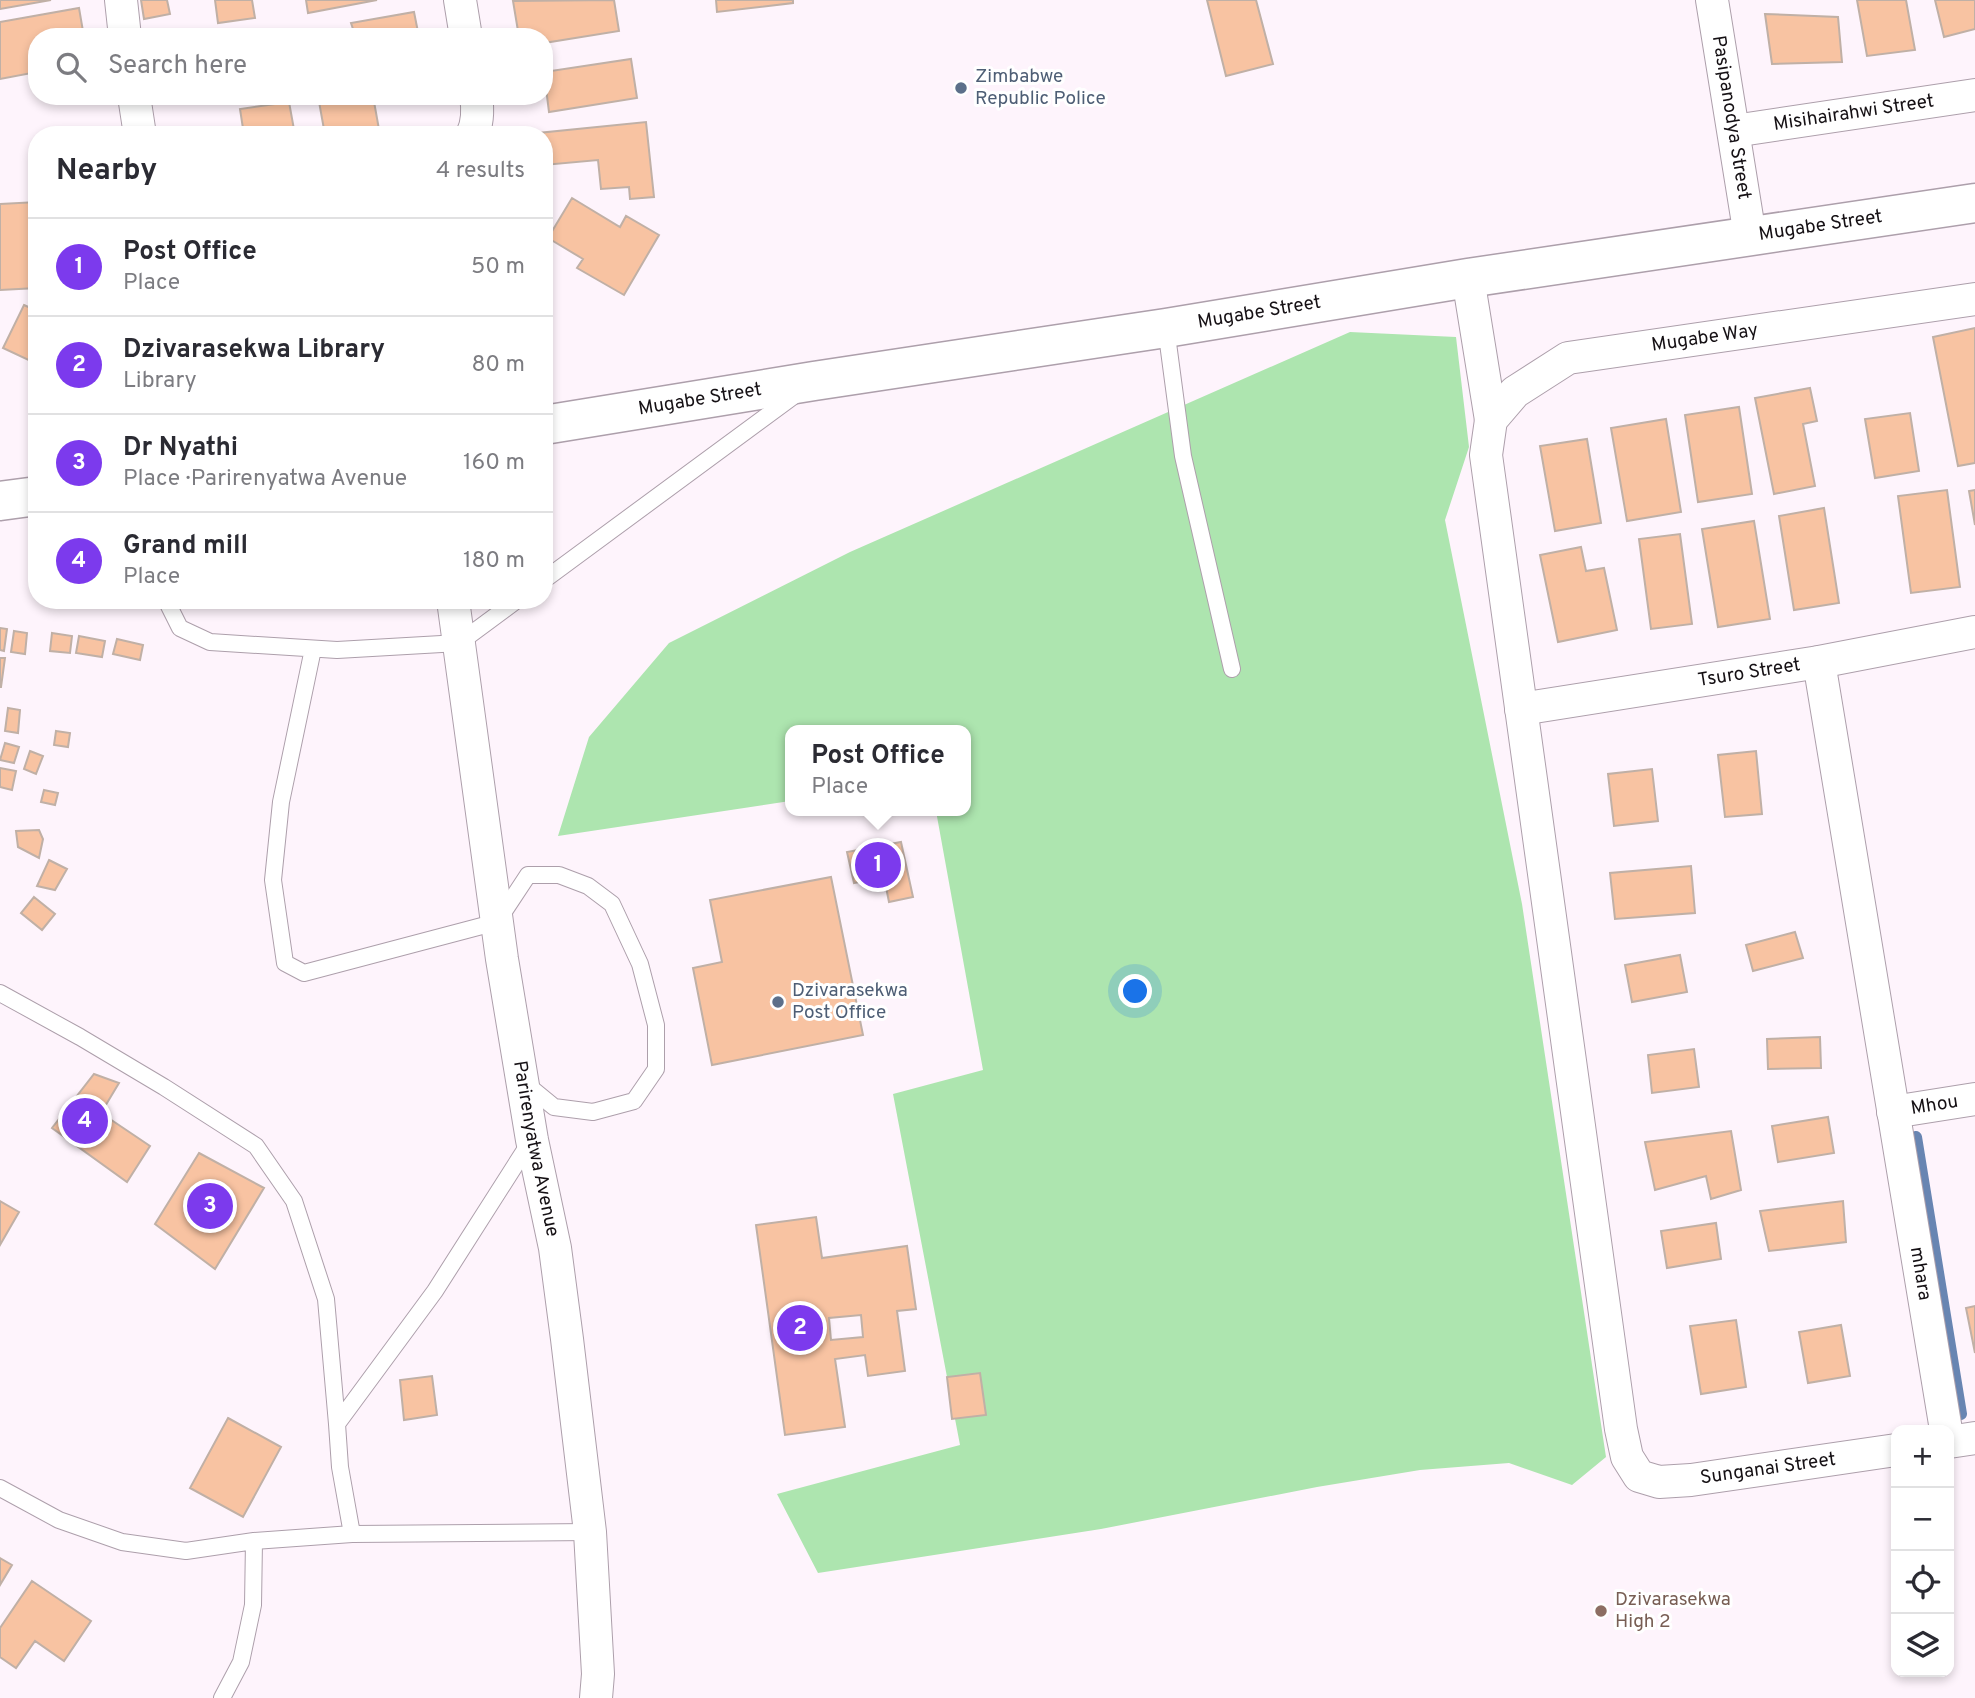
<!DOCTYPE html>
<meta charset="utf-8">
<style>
:root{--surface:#fff;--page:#f7f7f7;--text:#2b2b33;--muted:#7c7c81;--line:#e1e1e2;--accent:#7c3aed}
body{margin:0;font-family:Overpass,sans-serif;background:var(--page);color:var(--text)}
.controls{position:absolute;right:21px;bottom:21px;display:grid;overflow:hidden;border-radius:14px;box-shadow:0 4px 10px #0003}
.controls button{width:63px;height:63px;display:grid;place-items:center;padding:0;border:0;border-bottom:2px solid var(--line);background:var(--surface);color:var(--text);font:35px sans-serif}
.you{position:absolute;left:1136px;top:992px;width:24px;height:24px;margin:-18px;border:5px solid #fff;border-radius:50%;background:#1a73e8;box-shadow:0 0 0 10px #1a73e833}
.badge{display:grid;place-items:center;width:46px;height:46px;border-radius:50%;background:var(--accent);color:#fff;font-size:23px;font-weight:700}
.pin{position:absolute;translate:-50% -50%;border:4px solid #fff;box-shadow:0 2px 7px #0006}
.popup{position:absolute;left:785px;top:725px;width:186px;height:91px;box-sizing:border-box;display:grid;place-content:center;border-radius:14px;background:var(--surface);filter:drop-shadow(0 2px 5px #0005);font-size:23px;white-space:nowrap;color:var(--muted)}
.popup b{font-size:26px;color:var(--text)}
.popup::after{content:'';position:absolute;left:50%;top:100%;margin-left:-14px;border:14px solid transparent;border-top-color:var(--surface)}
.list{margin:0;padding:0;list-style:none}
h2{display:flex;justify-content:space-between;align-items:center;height:91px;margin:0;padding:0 28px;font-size:30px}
h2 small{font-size:23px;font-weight:400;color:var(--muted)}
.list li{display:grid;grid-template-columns:46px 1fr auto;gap:21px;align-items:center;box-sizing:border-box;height:98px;padding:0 28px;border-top:2px solid var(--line)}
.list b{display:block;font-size:26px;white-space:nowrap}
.list p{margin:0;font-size:23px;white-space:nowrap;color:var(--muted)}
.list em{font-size:23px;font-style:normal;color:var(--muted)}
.icon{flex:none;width:38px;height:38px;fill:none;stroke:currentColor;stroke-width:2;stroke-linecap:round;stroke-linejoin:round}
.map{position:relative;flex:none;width:1975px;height:1698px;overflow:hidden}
.search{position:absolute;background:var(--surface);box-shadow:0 4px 10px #0003;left:28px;top:28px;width:525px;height:77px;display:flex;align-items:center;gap:18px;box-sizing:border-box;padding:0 24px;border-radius:28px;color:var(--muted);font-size:26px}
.panel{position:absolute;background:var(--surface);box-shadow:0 4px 10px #0003;left:28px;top:126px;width:525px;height:483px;border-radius:28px}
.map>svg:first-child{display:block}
.green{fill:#ade5af}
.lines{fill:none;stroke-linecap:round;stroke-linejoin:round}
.stream{stroke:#6885b2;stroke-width:12}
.building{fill:#f8c3a2;stroke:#c0b0a6;stroke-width:2;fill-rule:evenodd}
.lane-casing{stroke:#ad9fab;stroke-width:18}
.street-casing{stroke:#ad9fab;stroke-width:34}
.secondary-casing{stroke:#ad9fab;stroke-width:41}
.lane{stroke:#fff;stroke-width:16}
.street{stroke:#fff;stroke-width:32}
.secondary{stroke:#fff;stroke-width:38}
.service-dot{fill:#5c6f8a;stroke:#fff;stroke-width:2.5}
.education-dot{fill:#8d6e63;stroke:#fff;stroke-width:2.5}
.labels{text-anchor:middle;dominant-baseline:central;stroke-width:6;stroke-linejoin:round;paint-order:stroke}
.service-label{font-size:19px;fill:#4e5e75;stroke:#fff;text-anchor:start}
.street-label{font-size:19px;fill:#151014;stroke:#fff}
.education-label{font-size:19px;fill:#785e54;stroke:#fff;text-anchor:start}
</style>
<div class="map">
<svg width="1975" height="1698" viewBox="0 0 1975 1698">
<rect width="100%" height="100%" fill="#fef4fc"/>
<path class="green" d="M1350,332L1456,337L1469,447L1445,520L1522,904L1606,1457L1572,1485L1509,1463L1420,1470L1317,1487L1101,1529L818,1573L777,1494L960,1445L893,1094L983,1070L936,811H966V730H790V801L558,836L589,737L669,643L850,552Z"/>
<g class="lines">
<path class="stream" d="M1916,1137L1961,1414"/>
</g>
<path class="building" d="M0,0H51L0,9Z
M141,0H167L170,14L144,19Z
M215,0H252L255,18L218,23Z
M306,0H377L308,13Z
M614,0L619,31L544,43V37H519L513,1Z
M716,0H793V3L717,12Z
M1207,0H1256L1273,64L1226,76Z
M1857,0H1906L1915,50L1867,56Z
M1935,0H1975V29L1944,37Z
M79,8L84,37H37V72L0,79V22Z
M414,12L419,37H311L353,29L351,23Z
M1765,14L1838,17L1842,62L1772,64Z
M631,59L637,98L549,112L544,72Z
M203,96H229L203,100Z
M318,96H373L380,135H325Z
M289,102L295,135H244L240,109Z
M646,122L654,197L630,199L629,187L601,189L598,160L544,165V135H538V133Z
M572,198L620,227L626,216L659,235L624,295L577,268L583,259L548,238Z
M37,202V288L0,290V204Z
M24,305L37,311V364L3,348Z
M1975,328V463L1958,466L1933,337Z
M1810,388L1817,421L1803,424L1815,486L1774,494L1755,398Z
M1739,407L1752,494L1698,502L1685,415Z
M1910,413L1919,471L1875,478L1865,419Z
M1666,419L1681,512L1627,521L1611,428Z
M1587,439L1601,523L1555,531L1540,446Z
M1947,490L1960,587L1911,593L1898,496Z
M1975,490V525L1969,491Z
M1824,508L1839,603L1794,610L1779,516Z
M1754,521L1770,619L1718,627L1702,529Z
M1680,534L1692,624L1651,629L1639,539Z
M1581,547L1586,571L1604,568L1617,630L1558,642L1540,555Z
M0,628L7,629L4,651L0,650Z
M14,631L27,633L25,654L11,652Z
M52,633L72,636L70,653L50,651Z
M79,636L105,641L102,657L76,653Z
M117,639L143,645L140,660L113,654Z
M0,658H5L1,687H0Z
M8,708L20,710L18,733L5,731Z
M56,731L70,733L68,747L54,745Z
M5,743L19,747L14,763L0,760Z
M30,751L43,756L36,774L24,769Z
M1756,751L1762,814L1725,817L1718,755Z
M0,768L16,771L12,790L0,787Z
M1652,769L1658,821L1614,826L1608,774Z
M44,790L58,793L55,805L41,802Z
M39,830L43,839L39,858L18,847L16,831Z
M901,842L913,897L889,902L884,877L854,883L847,852Z
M49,860L67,869L55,890L37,886Z
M1691,866L1695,913L1615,919L1610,873Z
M831,877L863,1035L712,1065L693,968L722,962L710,900Z
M34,897L55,914L42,930L21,913Z
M1795,932L1803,958L1753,971L1746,945Z
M1680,955L1687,992L1632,1002L1625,965Z
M1820,1037L1821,1068L1768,1069L1767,1039Z
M1694,1049L1699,1087L1652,1093L1648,1055Z
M94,1074L119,1083L101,1113L150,1146L127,1182L52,1128Z
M1828,1117L1834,1153L1778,1162L1772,1126Z
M1731,1131L1741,1190L1711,1199L1706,1176L1655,1190L1645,1142Z
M199,1153L264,1188L215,1269L155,1224Z
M0,1201L19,1212L0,1245Z
M1843,1201L1846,1242L1769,1251L1760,1211Z
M816,1217L822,1258L907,1246L916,1309L897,1311L905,1371L868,1376L865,1355L835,1359L845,1427L785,1435L756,1225ZM861,1315L863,1337L831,1340L829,1318Z
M1716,1223L1721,1259L1667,1268L1661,1231Z
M1975,1306V1353L1966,1308Z
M1736,1320L1746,1387L1701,1394L1690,1326Z
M1841,1325L1850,1376L1808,1383L1799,1332Z
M980,1373L986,1415L952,1419L947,1377Z
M432,1376L437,1415L404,1420L400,1380Z
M228,1418L281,1447L243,1517L190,1488Z
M0,1558L12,1565L0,1585Z
M32,1581L91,1621L64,1661L35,1641L16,1668L0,1657V1628Z"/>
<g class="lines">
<g class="lane-casing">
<path id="lane" d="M1166,328L1183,456L1232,669
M544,580L795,395
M166,600L180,628L210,642L337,650L459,643L517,600
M313,649L281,802L273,880L285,963L304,973L497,922L528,875H559L588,886L612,904L640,964L656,1025V1069L634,1101L593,1112L554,1107L526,1084
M0,993L80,1037L164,1087L256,1146L294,1201L326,1299L337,1424
M530,1142L435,1291L337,1424L340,1467L352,1534L590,1532
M0,1488L59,1520L122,1542L186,1551L254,1541L352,1534
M222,1698L241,1662L253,1605L254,1541"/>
</g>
<g class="street-casing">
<g id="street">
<path d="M121,0L125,37"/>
<path d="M460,0L466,37"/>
<path id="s1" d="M1712,0L1750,236"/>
<path d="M134,96L140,135"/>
<path id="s2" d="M1734,131L1975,95"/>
<path d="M472,135C478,123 478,109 476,96"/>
<path d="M1468,278L1491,420"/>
<path id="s3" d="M453,600L502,959L532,1140L555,1248L567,1339L590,1532L598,1674L596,1698"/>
<path id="s4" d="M1819,662L1946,1430"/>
<path id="s5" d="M1521,709L1819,662L1975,632"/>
<path id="s6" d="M1893,1112L1975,1099"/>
<path d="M1949,1442L1975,1438"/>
<path id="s7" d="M1896,1450L1691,1480L1659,1482L1639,1476L1627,1457L1621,1429L1486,455L1491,420L1515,392L1568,358L1975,299"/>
</g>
</g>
<g class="secondary-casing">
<g id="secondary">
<path id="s8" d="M544,425L814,381L1166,328L1468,278L1975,203"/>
<path d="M0,501L37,496"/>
</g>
</g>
<use href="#lane" class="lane"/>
<use href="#street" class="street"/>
<use href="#secondary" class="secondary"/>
</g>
<g class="service-dot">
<circle cx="961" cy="88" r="7"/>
<circle cx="778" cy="1002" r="7"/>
</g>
<circle class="education-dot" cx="1601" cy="1611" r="7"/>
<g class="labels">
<g class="service-label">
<text x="975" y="77">Zimbabwe<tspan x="975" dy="22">Republic Police</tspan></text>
<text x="792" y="991">Dzivarasekwa<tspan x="792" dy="22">Post Office</tspan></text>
</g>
<g class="street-label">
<text stroke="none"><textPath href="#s2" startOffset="121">Misihairahwi Street</textPath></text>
<text stroke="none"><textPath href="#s1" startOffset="119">Pasipanodya Street</textPath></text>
<text stroke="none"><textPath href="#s8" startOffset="1292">Mugabe Street</textPath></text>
<text stroke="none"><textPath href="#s8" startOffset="724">Mugabe Street</textPath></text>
<text stroke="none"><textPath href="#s7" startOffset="1568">Mugabe Way</textPath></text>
<text stroke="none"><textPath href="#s8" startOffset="158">Mugabe Street</textPath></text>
<text stroke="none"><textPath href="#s5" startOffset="231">Tsuro Street</textPath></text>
<text stroke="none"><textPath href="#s6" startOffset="42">Mhou</textPath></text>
<text stroke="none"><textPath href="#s3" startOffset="555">Parirenyatwa Avenue</textPath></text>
<text stroke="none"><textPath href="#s4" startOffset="620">mhara</textPath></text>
<text transform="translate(1768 1469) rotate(-8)">Sunganai Street</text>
</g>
<g class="education-label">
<text x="1615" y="1600">Dzivarasekwa<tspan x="1615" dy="22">High 2</tspan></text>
</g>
</g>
</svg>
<div class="controls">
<button>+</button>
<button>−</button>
<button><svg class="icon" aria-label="locate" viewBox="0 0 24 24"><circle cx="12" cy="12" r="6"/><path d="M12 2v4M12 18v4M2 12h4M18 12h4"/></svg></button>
<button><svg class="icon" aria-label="layers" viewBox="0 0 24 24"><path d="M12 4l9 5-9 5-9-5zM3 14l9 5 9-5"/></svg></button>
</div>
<div class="you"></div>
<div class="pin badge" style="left:878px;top:865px">1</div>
<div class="popup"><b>Post Office</b>Place</div>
<div class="pin badge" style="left:800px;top:1328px">2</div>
<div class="pin badge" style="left:210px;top:1206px">3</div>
<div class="pin badge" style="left:85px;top:1121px">4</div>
<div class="search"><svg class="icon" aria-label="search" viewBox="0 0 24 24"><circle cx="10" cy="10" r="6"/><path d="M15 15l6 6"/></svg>Search here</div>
<section class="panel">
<h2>Nearby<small>4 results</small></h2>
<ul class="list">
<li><span class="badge">1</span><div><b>Post Office</b><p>Place</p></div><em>50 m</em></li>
<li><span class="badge">2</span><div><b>Dzivarasekwa Library</b><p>Library</p></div><em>80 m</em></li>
<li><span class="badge">3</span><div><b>Dr Nyathi</b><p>Place · Parirenyatwa Avenue</p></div><em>160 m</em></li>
<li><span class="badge">4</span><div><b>Grand mill</b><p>Place</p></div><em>180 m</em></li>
</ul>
</section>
</div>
